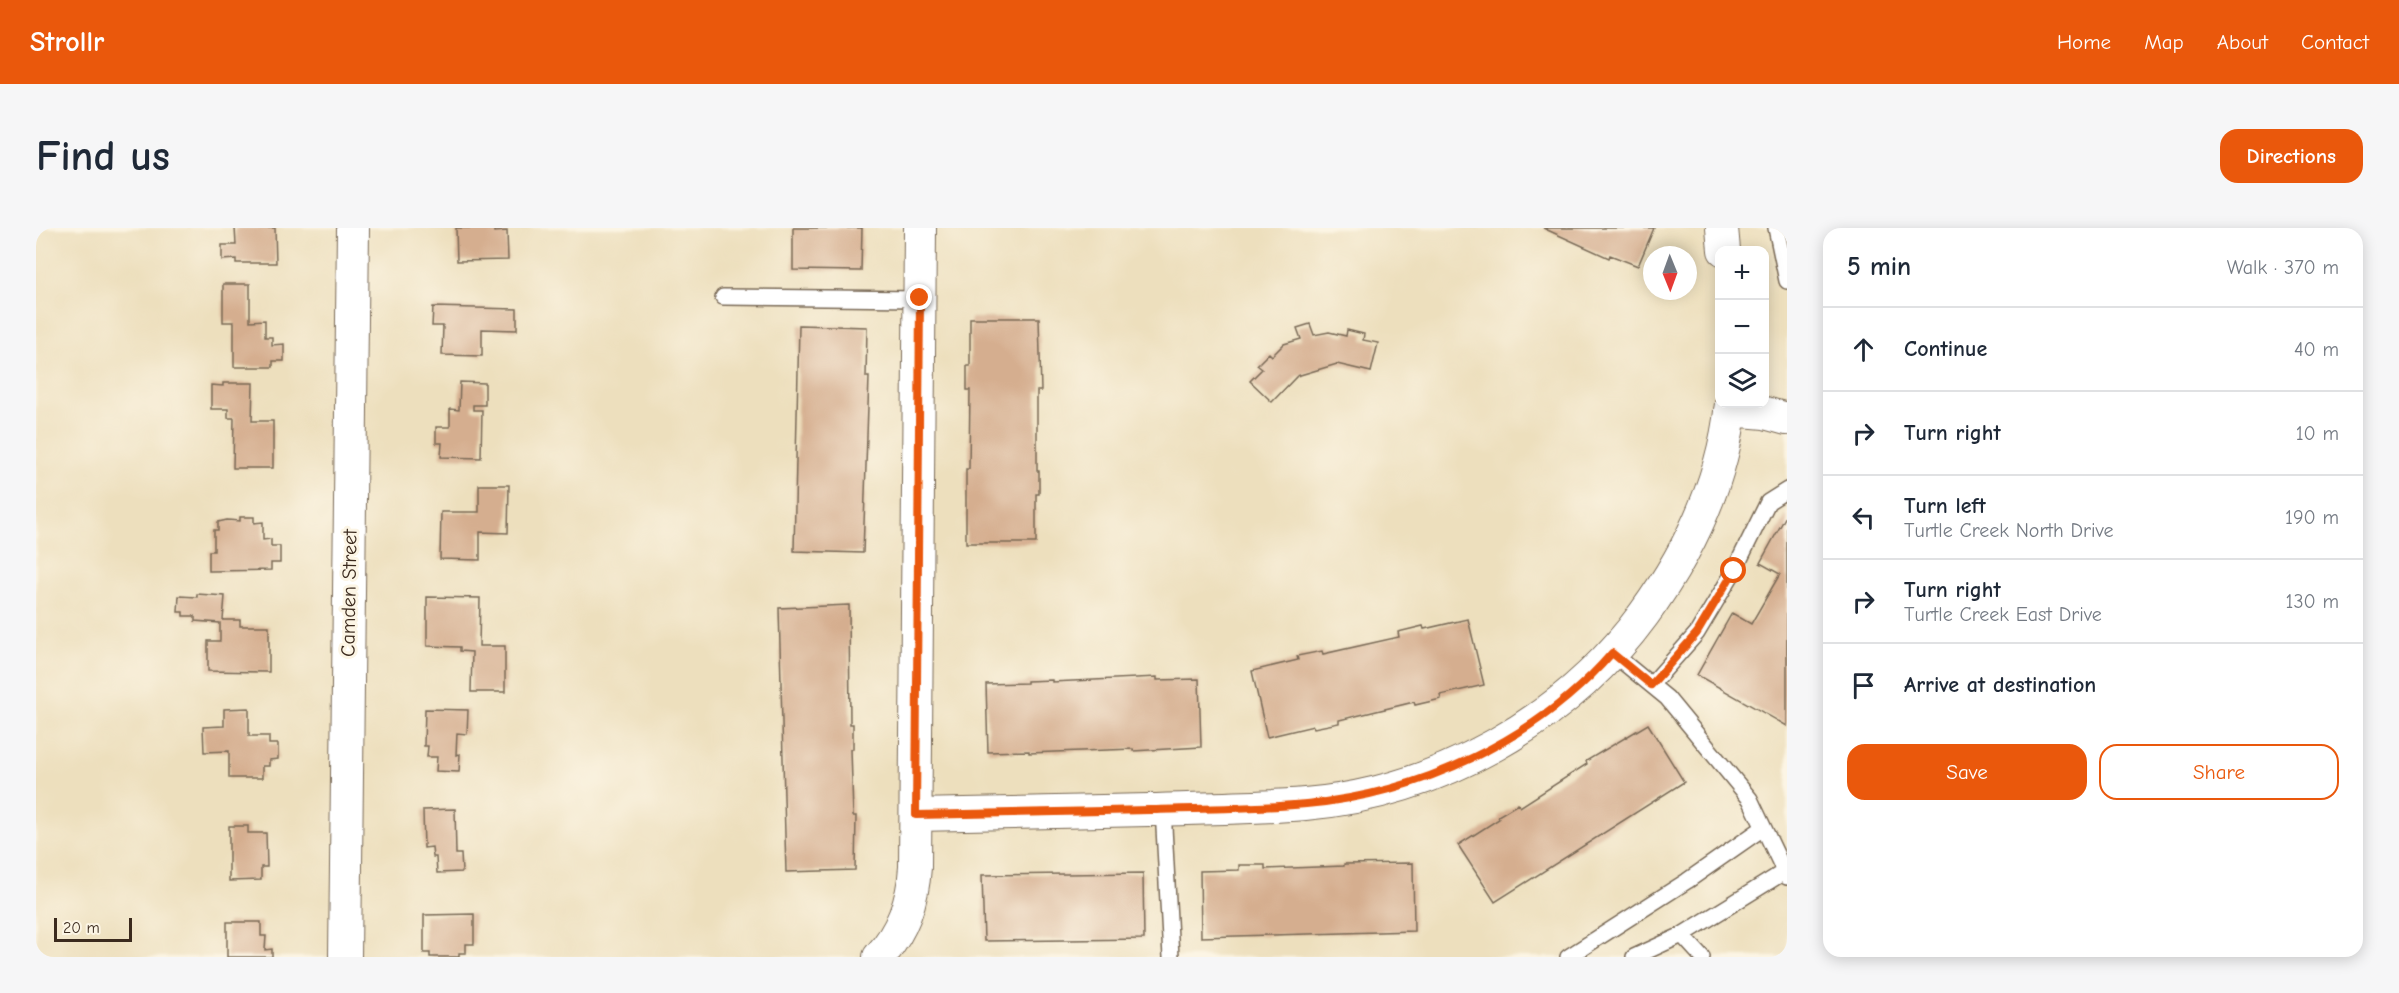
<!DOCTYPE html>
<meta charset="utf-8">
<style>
:root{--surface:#fff;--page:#f6f6f7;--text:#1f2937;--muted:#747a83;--line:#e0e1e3;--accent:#ea580c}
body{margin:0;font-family:"Comic Neue",sans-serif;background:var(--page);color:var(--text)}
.controls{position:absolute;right:18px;top:18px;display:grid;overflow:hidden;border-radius:12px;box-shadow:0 3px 15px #0003}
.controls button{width:54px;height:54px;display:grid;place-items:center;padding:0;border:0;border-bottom:2px solid var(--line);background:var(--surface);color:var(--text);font:30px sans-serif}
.compass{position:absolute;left:1607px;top:18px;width:54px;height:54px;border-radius:50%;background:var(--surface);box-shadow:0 3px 15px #0003;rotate:179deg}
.scale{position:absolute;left:18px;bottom:15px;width:78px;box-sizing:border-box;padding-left:6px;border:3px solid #3b2a1e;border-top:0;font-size:16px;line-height:21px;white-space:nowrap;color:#3b2a1e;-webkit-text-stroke:4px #fcf5e5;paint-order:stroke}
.stop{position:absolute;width:18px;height:18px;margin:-14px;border:4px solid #ea580c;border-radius:50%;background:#fff}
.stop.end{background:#ea580c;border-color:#fff;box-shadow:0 2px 6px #0008}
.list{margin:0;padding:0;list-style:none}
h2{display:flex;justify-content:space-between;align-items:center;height:78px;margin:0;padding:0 24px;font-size:26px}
h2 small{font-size:20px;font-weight:400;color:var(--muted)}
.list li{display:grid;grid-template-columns:39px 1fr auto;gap:18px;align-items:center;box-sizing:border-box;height:84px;padding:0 24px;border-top:2px solid var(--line)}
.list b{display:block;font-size:22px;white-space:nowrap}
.list p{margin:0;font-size:20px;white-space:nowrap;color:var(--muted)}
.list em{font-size:20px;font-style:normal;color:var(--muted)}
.actions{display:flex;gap:12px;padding:18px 24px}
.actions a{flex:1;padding:14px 0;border:2px solid var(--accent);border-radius:18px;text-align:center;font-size:21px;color:var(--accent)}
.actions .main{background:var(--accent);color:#fff}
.icon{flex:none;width:33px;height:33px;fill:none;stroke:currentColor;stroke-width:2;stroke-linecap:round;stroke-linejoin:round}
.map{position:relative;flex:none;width:1751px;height:729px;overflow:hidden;border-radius:18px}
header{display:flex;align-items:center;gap:36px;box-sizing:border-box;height:84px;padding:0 30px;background:var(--accent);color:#fff}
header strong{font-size:28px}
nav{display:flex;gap:33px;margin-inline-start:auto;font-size:21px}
.intro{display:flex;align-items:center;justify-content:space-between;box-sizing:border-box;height:144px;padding:0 36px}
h1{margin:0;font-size:42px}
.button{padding:15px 27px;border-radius:18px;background:var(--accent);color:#fff;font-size:21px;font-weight:700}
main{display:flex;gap:36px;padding:0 36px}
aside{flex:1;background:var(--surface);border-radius:18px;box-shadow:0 3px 15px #0003}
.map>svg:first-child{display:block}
.building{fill:#d5ae8f}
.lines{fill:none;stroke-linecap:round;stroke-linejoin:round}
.lane-casing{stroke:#796956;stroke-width:18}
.street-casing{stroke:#796956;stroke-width:34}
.lane{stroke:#fff;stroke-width:15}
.street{stroke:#fff;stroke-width:32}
.route{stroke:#ea580c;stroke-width:8}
.labels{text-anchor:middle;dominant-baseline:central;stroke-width:6;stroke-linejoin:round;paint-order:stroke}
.street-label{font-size:20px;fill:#3b2a1e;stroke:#fcf5e5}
</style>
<header>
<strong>Strollr</strong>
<nav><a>Home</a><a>Map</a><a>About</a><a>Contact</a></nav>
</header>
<div class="intro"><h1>Find us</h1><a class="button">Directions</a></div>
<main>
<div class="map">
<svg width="1751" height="729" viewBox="0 0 1751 729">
<rect width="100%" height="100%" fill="#fcf5e5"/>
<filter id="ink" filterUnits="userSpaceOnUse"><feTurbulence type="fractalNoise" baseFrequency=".0167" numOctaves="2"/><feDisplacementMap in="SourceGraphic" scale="12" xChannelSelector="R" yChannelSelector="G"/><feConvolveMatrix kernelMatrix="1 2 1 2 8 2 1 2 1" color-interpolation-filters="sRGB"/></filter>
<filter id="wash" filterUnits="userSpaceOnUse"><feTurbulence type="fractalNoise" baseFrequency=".008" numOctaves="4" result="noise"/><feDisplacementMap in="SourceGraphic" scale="24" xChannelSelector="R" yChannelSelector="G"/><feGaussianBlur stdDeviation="1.35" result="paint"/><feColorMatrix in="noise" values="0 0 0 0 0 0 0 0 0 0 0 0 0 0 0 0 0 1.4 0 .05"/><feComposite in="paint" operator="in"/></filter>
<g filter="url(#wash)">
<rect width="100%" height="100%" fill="#eddfbd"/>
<g id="blocks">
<path class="building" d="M199,0H239L240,35H200V31L186,32V17H200Z
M420,0H458V4L471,3L472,32L421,33Z
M757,0H826L825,43L757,42Z
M1507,0H1618L1602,38L1574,27L1573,30Z
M187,56H214V93L229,92V109H236V117L248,116V133H237V139H198V94H187Z
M397,79L481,81V102L446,101V128L406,127L407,98H396Z
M934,90H1003L1005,163H1001V243H1003V266H1000V315H930V241H933L934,162H931V138H934Z
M1274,96L1278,107L1293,104L1310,108L1311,102L1328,106L1327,112L1342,115L1335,144L1301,136L1261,148L1236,174L1214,153L1226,141L1221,137L1233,125L1236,128L1248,116L1265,111L1261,100Z
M763,97L831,99L830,149H833L827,325L758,323Z
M424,154L449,155V177H437V182H446L445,230L405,229L406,215H400V199H414V181L423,182Z
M187,155H217L216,193H237V240H197L198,190H192V181H175V157L187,158Z
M443,257H473L472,305L444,304V332L404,331L405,284H443Z
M1751,286V498L1661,447L1696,385L1715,396L1744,346L1724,335Z
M204,289H218V295L227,294V312L235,311V318H244V335H235V342L173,343V323H178V302H182V294L191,292L204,293Z
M161,366L189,368L187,392H204V398H233V444L172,443V413H184V395L159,393V388H147V384H142L143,368L161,369Z
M391,369L444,370L443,418H469V464H435L436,424L424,423V419L391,418Z
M813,377L814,496H817V521H815L817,588H820L819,642L750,644L743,380Z
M1432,391L1448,457L1404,467L1405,471L1379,477L1378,474L1303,492V495L1278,500L1277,498L1231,509L1216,443L1262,432L1261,428L1286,423L1287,426L1363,409L1362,404L1387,398L1388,401Z
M1121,449V452L1163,451L1165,519L1097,523V521L993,525V523L952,524L950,456L991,455V453L1016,452V454Z
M213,480V508H233V516H242V531L233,532V538H226V550H193V523L168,524L167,499L188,498V481Z
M389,481L432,482L431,506L421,505L420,527L424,526L423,544L400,543L401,529H391L392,518H388Z
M1612,496L1648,554L1459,674L1422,617L1463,591L1462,588L1482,576L1484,579L1551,536L1550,533Z
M419,581L420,626H425L426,644L401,645L400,629H397L396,619L388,620L387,582Z
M193,598H212V605H230L231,639H225V652L193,653Z
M1377,635L1378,703L1165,709L1164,643L1203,642V637H1229V641L1308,638V636Z
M1107,645L1108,711L948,713L946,647Z
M438,686V716H430V725H423V729H394V725H388V687Z
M191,694H225V708H230L229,722L236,721V729H191Z"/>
</g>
</g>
<g filter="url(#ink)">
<use href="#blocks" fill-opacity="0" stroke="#796956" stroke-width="1.5"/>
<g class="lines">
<g class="lane-casing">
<path id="lane" d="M1740,0L1751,53
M687,69L884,71
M1576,425L1631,470L1714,571L1751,649
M1615,457L1661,405L1698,343L1732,274L1751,262
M1127,581L1135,729
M1646,707L1666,729
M1532,729L1651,653L1727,600
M1598,729L1646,707L1748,644"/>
</g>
<g class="street-casing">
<path id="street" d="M1686,0L1688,22
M1694,182L1729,185L1751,191
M880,587C958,585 1037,583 1116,582C1167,580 1218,580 1269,576C1401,565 1530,493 1608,386C1653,324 1687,253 1695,176
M309,729L317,0
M843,729C866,704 877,672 879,639L884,0"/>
</g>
<use href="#lane" class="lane"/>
<use href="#street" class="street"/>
</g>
</g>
<g class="lines" filter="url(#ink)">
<path class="route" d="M884,70L880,587C958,585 1037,583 1116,582C1167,580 1219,581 1270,576C1383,566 1501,512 1576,425L1615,457L1661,405L1698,343"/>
</g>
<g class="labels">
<g class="street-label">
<text transform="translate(313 365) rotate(-89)">Camden Street</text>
</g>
</g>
</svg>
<div class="controls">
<button>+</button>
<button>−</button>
<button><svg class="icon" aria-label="layers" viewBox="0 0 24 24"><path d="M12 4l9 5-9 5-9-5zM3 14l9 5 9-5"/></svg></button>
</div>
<svg class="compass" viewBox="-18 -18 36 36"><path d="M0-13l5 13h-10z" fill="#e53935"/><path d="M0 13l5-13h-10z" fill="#747a83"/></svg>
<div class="scale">20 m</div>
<div class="stop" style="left:1698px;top:343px"></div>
<div class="stop end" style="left:884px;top:70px"></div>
</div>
<aside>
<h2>5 min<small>Walk · 370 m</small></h2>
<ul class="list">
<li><svg class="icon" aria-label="ahead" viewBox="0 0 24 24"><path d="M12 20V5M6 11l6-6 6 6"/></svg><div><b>Continue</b></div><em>40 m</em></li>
<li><svg class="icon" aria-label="right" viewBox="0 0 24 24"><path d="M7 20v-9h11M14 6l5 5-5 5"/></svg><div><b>Turn right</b></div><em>10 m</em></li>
<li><svg class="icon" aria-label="left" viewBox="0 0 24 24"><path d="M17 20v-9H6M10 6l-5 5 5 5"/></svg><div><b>Turn left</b><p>Turtle Creek North Drive</p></div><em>190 m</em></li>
<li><svg class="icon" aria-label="right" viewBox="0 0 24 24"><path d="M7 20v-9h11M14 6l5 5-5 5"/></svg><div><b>Turn right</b><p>Turtle Creek East Drive</p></div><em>130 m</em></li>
<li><svg class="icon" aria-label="arrive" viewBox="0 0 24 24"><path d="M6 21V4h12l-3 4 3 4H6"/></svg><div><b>Arrive at destination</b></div></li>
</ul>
<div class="actions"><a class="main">Save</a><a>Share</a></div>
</aside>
</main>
